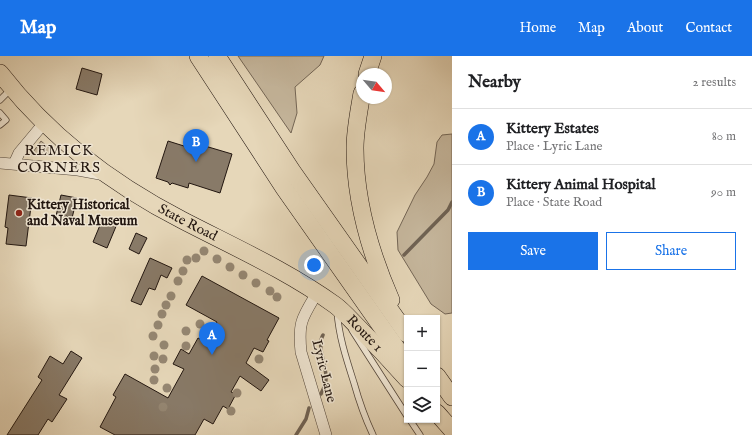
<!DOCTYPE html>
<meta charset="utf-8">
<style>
:root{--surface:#fff;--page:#f2f2f2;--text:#202124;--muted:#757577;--line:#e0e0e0;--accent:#1a73e8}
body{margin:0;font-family:"IM FELL English",serif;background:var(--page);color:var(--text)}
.controls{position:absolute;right:12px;bottom:12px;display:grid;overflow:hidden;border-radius:0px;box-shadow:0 1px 3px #0004}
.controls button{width:36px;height:36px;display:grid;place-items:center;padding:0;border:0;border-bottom:1px solid var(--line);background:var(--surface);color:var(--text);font:20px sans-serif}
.compass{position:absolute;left:356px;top:12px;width:36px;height:36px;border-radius:50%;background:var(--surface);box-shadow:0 1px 3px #0004;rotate:119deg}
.you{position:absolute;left:314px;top:209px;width:14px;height:14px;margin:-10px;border:3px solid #fff;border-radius:50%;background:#1a73e8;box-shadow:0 0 0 6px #1a73e833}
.badge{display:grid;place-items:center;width:26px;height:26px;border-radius:50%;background:var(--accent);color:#fff;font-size:13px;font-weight:700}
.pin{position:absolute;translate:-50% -33px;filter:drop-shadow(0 1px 2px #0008)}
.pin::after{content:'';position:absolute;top:21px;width:14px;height:12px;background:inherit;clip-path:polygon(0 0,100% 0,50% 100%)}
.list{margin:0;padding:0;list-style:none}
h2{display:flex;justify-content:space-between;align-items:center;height:52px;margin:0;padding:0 16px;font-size:17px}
h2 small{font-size:13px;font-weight:400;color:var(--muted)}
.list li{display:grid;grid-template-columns:26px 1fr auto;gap:12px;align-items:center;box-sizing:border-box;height:56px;padding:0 16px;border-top:1px solid var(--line)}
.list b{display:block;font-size:15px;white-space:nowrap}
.list p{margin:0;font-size:13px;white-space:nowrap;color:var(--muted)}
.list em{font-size:13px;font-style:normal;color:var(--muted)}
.actions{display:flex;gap:8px;padding:12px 16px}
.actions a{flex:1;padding:9px 0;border:1px solid var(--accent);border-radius:0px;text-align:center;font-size:14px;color:var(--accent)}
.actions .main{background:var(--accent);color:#fff}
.icon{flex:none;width:22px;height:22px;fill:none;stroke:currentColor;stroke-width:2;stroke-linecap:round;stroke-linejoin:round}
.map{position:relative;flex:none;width:452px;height:379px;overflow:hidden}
header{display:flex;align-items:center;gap:24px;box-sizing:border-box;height:56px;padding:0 20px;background:var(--accent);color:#fff}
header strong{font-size:19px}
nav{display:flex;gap:22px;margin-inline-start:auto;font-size:14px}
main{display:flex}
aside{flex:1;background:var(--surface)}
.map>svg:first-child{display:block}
.green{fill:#c5b69c;stroke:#746656}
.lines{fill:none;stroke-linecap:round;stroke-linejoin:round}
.stream{stroke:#6f6253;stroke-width:3.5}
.building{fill:#887a68;stroke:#221610}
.lane-casing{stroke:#53463a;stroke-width:7}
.street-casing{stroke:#53463a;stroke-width:12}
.primary-casing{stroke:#221610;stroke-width:18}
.lane{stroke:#efe5d2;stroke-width:5.5}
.street{stroke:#efe5d2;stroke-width:11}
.primary{stroke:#e6d7b9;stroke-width:17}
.tree{fill:#958773}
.poi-dot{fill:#8f2418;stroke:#efe5d2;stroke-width:1.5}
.labels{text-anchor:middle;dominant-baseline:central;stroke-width:3;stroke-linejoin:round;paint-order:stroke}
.poi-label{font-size:14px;font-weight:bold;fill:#221610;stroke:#efe5d2;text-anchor:start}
.street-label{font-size:14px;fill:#221610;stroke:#efe5d2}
.neighbourhood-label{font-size:15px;letter-spacing:1px;fill:#221610;stroke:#efe5d2}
</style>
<header>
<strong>Map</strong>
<nav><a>Home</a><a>Map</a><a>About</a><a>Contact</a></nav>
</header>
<main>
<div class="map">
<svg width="452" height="379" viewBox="0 0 452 379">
<rect width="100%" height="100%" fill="#e6d7b9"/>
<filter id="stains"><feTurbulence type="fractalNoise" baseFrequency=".005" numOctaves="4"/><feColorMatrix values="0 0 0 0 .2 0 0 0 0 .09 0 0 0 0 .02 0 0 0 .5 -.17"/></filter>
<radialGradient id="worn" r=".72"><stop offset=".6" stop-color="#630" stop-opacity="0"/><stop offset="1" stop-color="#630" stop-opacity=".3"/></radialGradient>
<path class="green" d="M238,0H324L320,9L295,31L297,57L291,77Z
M452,78V257L445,258L431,248L398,194L397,176L415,139L427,121L434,108L437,86L442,79Z
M41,85L55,97L30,99H31Z"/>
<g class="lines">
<path class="stream" d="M404,199L448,154L452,146
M321,338C323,333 326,329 326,323C327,310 316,290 323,279
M296,379L306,363L309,352"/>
</g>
<path class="building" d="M82,12L102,18L97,39L76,33Z
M168,85L203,96L205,90L232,98L220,137L189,127L188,132L172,127L170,129L168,126L156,122Z
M9,139L32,142L26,190L6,188L8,172L5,171Z
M61,139L77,142L72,162L66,160L65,166L55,164Z
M103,162L117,168L107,192L93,186Z
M136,177L147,182L139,198L129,193Z
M150,202L172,212L167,222L161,219L155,234L149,232L141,249L131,245Z
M202,220L279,262L267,284L269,285L263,296L254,292L246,307L269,324L261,335L240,320L231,336L236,338L228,353L223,350L213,368L204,363L195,379H115L100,371L116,341L113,339L125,318L168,342L184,313L173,308L181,293L189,298L198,282L206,286L217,266L186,249Z
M71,295L82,302L59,339L67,343L52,366L48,363L38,379H7L42,324L38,321L50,300L63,308Z"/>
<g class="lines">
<g class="lane-casing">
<path id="lane" d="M0,44L11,33
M0,57L6,64L0,69
M337,255C339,281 346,302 354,327C359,345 365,362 373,379
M352,274L407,360
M410,364L420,379"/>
</g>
<g class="street-casing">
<path id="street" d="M0,107L78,114L105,119
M14,108L19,97L44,67
M317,237C302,262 298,266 301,296L326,379"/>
</g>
<g class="primary-casing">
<g id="primary">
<path d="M198,0L284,132L407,307"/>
<path d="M217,0L292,115L407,278"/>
<path id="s1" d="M0,17C48,79 112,128 182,164C234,191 288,215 335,249C343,255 350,263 357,270C374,287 391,305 407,323"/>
<path d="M367,18L373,0"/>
<path d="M362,37C359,55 355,74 355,92C355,145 370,196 391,244"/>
<path d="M437,320L452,341"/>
<path d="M437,357L452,374"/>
</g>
</g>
<use href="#lane" class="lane"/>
<use href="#street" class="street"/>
<use href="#primary" class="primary"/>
</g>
<g class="tree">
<circle cx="204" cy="195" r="4.5"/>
<circle cx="196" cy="202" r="4.5"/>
<circle cx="217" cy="203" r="4.5"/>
<circle cx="187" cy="204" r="4.5"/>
<circle cx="230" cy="211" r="4.5"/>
<circle cx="183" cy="215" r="4.5"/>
<circle cx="243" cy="219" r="4.5"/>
<circle cx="178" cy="225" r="4.5"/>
<circle cx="256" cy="227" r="4.5"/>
<circle cx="270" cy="235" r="4.5"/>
<circle cx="171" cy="240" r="4.5"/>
<circle cx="277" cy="241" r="4.5"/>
<circle cx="166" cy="249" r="4.5"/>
<circle cx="162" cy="258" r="4.5"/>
<circle cx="200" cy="268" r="4.5"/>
<circle cx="158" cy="269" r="4.5"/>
<circle cx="186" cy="275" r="4.5"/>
<circle cx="153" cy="280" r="4.5"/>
<circle cx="164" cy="289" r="4.5"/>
<circle cx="186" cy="290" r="4.5"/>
<circle cx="154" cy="300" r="4.5"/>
<circle cx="163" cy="303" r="4.5"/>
<circle cx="259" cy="303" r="4.5"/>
<circle cx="155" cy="313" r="4.5"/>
<circle cx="154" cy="324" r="4.5"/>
<circle cx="167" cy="332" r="4.5"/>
<circle cx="237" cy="337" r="4.5"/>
<circle cx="163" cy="351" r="4.5"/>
<circle cx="231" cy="355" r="4.5"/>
</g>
<circle class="poi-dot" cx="19" cy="157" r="4"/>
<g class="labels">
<g class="poi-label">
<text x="27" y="149">Kittery Historical<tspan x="27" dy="16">and Naval Museum</tspan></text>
</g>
<g class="street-label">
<text stroke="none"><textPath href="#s1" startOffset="242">State Road</textPath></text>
<text stroke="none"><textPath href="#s1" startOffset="452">Route 1</textPath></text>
<text transform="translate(324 315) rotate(76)">Lyric Lane</text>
</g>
<g class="neighbourhood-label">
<text x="59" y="94">REMICK<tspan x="59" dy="17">CORNERS</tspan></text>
</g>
</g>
<rect width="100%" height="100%" filter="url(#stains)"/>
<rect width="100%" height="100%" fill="url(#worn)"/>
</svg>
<div class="controls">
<button>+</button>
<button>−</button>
<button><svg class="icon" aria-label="layers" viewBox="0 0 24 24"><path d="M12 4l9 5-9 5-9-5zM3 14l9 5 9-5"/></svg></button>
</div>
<svg class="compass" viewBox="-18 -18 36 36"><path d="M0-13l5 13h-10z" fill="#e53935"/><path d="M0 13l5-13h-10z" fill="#757577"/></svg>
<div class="you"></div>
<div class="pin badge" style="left:212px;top:299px">A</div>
<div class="pin badge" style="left:196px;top:106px">B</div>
</div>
<aside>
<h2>Nearby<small>2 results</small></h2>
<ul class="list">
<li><span class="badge">A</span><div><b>Kittery Estates</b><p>Place · Lyric Lane</p></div><em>80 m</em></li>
<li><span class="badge">B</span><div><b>Kittery Animal Hospital</b><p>Place · State Road</p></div><em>90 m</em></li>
</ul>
<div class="actions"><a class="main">Save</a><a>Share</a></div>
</aside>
</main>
